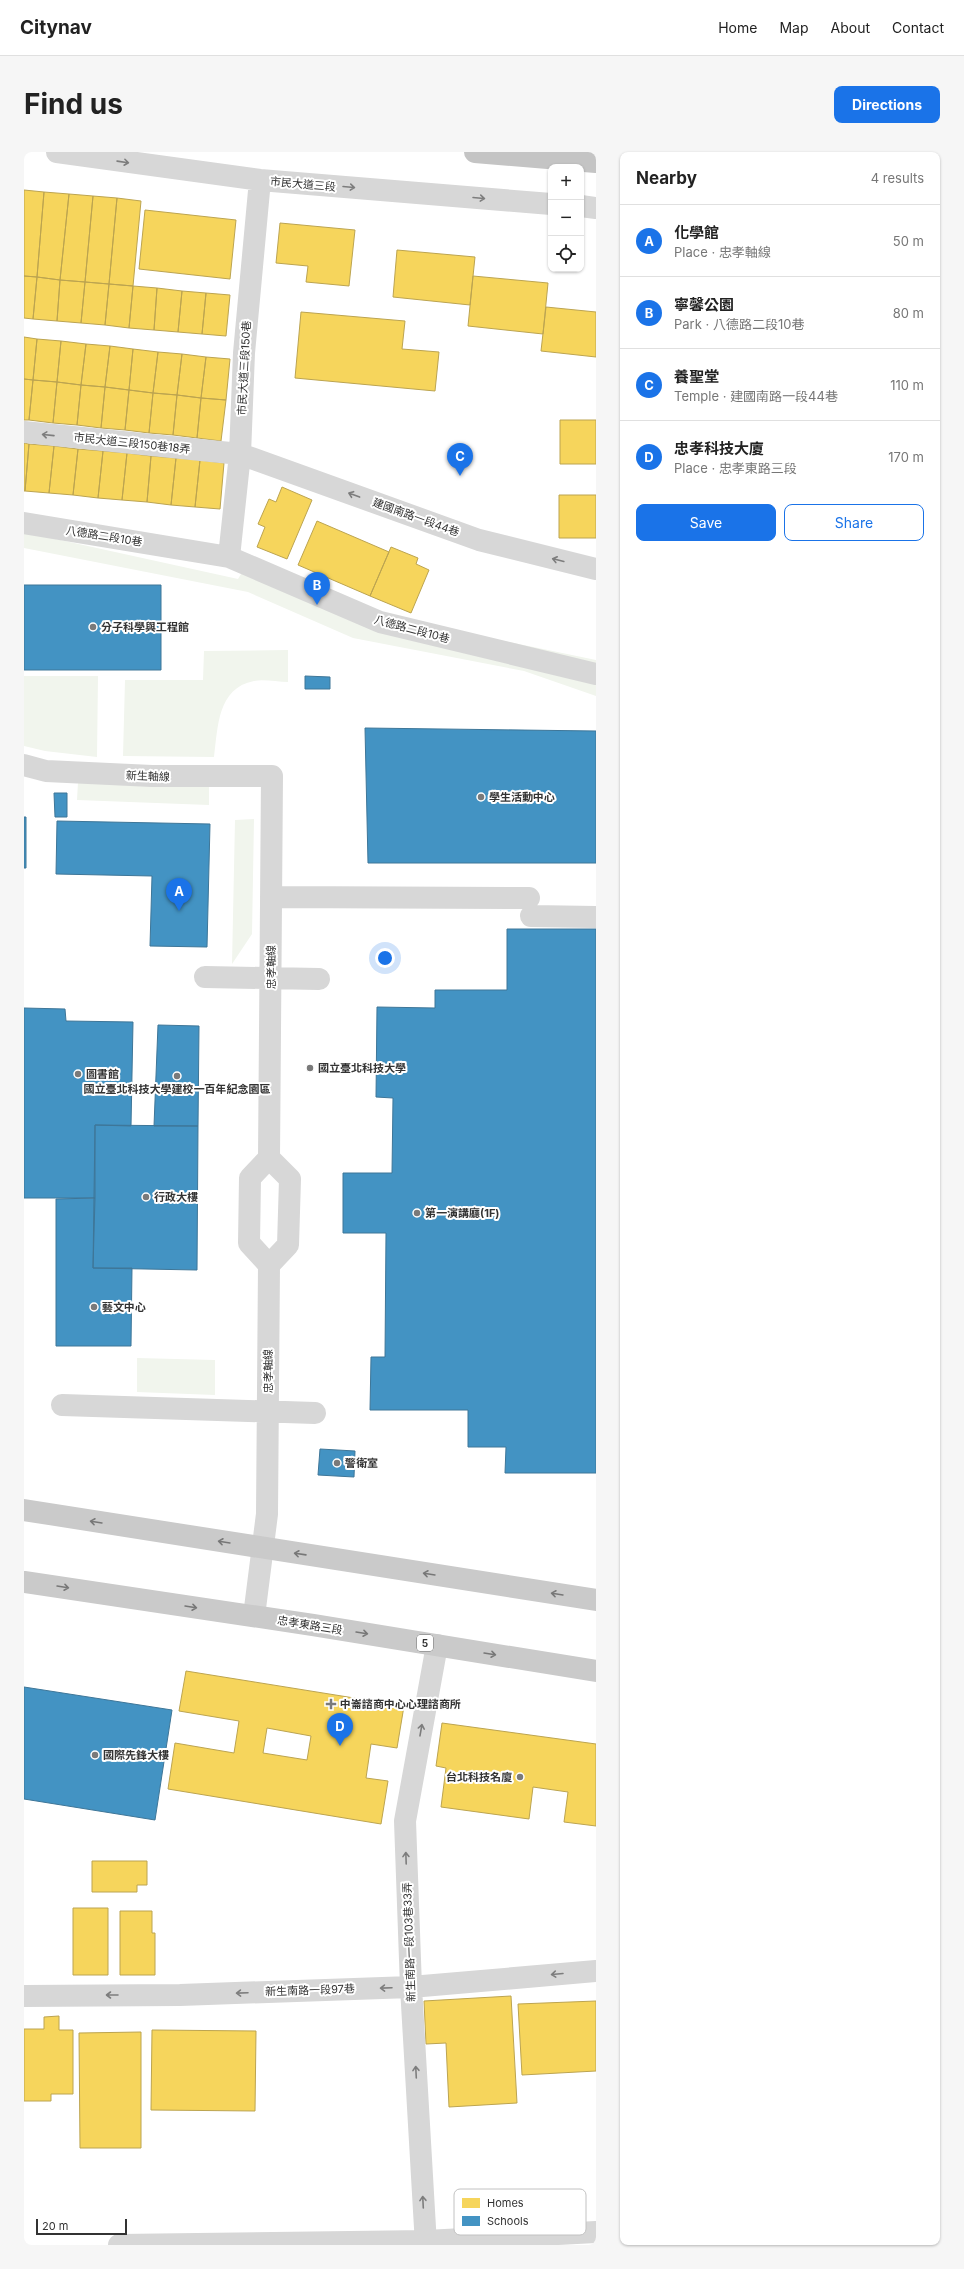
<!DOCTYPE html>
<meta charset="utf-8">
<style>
:root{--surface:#fff;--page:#f6f6f6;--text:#222;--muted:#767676;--line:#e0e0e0;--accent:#1a73e8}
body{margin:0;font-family:Inter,"Noto Sans TC",sans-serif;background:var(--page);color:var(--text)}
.controls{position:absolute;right:12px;top:12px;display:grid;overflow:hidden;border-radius:8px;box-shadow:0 1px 3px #0004}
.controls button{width:36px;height:36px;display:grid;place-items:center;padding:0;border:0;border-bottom:1px solid var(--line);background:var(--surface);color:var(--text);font:20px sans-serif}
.scale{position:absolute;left:12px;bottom:10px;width:91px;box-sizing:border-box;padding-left:4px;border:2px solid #333;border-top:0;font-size:11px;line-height:14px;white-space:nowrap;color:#333;-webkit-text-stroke:3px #fff;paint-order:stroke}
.you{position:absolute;left:361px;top:806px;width:14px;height:14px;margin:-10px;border:3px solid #fff;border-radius:50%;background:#1a73e8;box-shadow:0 0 0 6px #1a73e833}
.badge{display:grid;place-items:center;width:26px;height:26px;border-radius:50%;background:var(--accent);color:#fff;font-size:13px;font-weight:700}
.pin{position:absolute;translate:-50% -33px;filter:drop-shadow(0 1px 2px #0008)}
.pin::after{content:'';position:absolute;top:21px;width:14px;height:12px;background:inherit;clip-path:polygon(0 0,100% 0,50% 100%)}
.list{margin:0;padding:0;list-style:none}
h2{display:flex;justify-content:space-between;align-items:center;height:52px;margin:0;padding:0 16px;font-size:17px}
h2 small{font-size:13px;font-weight:400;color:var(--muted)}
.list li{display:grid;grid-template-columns:26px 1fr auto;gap:12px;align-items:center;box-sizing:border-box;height:72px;padding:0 16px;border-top:1px solid var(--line)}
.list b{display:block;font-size:15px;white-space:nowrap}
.list p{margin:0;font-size:13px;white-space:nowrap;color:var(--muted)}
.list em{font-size:13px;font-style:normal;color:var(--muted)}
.actions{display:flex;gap:8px;padding:12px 16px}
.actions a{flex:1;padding:9px 0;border:1px solid var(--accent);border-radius:8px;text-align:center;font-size:14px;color:var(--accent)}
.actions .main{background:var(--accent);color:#fff}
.icon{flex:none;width:22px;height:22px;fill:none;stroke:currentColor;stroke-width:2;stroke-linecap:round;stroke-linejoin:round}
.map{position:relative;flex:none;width:572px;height:2093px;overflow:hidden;border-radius:8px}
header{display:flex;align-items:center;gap:24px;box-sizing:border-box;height:56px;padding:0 20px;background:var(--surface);border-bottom:1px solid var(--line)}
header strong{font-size:19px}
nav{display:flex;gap:22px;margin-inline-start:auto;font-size:14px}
.intro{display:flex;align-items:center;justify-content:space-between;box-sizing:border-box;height:96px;padding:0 24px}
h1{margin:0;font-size:28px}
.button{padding:10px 18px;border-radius:8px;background:var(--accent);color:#fff;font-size:14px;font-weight:700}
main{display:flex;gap:24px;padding:0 24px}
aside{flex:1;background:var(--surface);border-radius:8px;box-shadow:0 1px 3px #0004}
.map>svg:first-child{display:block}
.green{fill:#f1f5ed}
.homes{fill:#f6d55c;stroke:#bca450;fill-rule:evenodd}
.schools{fill:#4393c3;stroke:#3e7698}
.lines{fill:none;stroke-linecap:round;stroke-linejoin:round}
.minor{stroke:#d7d7d7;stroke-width:22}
.major{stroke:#cacaca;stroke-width:22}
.highway{stroke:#c4c4c4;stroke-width:22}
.oneway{stroke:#7d7d7d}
.oneway2{stroke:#777}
.poi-dot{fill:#7a7a7a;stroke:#fff;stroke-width:1.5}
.labels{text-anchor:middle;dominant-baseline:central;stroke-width:4;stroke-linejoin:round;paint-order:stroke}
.shield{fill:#fff;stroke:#707070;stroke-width:1}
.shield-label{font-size:10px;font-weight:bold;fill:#333}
.street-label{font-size:11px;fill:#333;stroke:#fff}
.poi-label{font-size:11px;font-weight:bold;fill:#333;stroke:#fff;text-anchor:start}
.key{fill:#fff;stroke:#c2c2c2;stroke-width:1}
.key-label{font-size:11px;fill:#333}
</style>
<header>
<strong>Citynav</strong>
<nav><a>Home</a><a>Map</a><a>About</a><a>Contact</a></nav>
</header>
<div class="intro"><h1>Find us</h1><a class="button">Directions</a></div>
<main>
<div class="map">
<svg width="572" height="2093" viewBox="0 0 572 2093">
<rect width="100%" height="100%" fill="#fff"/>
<path class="green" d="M0,380L214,427L225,409L365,465L572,508V544L500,519L329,486L224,440L0,396Z
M264,498V530C253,530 240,527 230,529C193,536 194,576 190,605L99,604L101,528H179L180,499Z
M0,524H74L73,605L21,599L0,594Z
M54,630L185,635V653L53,648Z
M230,667L228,782L208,812L211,668Z
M113,1206L191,1208V1243L113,1240Z"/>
<path class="homes" d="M0,38L20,40L13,125L0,124Z
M20,40L45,42L36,128L13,125Z
M45,42L69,44L61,130L36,128Z
M69,44L93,46L85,132L61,130Z
M93,46L117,49L109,134L85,132Z
M121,58L212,68L206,127L115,117Z
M256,71L331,78L325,134L282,130L284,114L252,111Z
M373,98L451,105L446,153L369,145Z
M0,124L13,125L9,167L0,166Z
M449,124L524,131L519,182L444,174Z
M13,125L36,128L33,169L9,167Z
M36,128L61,130L57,171L33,169Z
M61,130L85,132L81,173L57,171Z
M85,132L109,134L105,176L81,173Z
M109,134L133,136L130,178L105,176Z
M133,136L158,139L154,180L130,178Z
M158,139L182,141L178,182L154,180Z
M182,141L206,143L202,184L178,182Z
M522,155L572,160V205L517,199Z
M277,160L381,169L378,197L415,200L411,239L271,226Z
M0,185L13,187L9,228L0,227Z
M13,187L37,189L33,230L9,228Z
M37,189L62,192L57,233L33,230Z
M62,192L86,194L81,235L57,233Z
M86,194L109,197L105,238L81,235Z
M109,197L134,200L129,241L105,238Z
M134,200L158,202L153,243L129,241Z
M158,202L182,205L177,246L153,243Z
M182,205L206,207L202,248L177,246Z
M0,227L9,228L5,268H0Z
M9,228L33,230L29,271L5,268Z
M33,230L57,233L53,273L29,271Z
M57,233L81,235L77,276L53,273Z
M81,235L105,238L101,278L77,276Z
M105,238L129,241L125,281L101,278Z
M129,241L153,243L149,283L125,281Z
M153,243L177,246L173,286L149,283Z
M177,246L202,248L197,289L173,286Z
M536,268H572V312H536Z
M0,291L5,292L1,339H0Z
M5,292L30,294L25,341L1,339Z
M30,294L54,297L49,343L25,341Z
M54,297L79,299L74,346L49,343Z
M79,299L103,301L98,348L74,346Z
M103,301L127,304L123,350L98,348Z
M127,304L152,306L147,353L123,350Z
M152,306L176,308L171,355L147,353Z
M176,308L200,311L196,357L171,355Z
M258,335L288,348L263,407L233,395L241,375L234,372L245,347L252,350Z
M535,343H572V386H535Z
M293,369L365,400L346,444L274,413Z
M367,395L394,406L392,412L405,418L387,461L346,444Z
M162,1519L380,1554L373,1596L347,1592L342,1626L364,1629L357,1672L144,1637L151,1591L210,1601L215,1569L155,1559ZM243,1576L287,1584L283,1608L239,1601Z
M418,1571L572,1592V1674L540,1670L544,1640L509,1635L505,1667L417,1655L422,1616L412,1614Z
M68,1709H123V1733H113V1740H68Z
M49,1756H84V1823H49Z
M96,1759H128V1781H131V1823H96Z
M487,1844L493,1951L425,1955L422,1891L402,1892L400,1849Z
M572,1849V1919L498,1923L494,1852Z
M35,1864V1878H49V1942H27V1949H0V1877H20V1865Z
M128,1878L232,1879L231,1959L127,1958Z
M117,1880V1996H56L55,1881Z"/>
<path class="schools" d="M0,433H137V518H0Z
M281,524L306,525V537H281Z
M341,576L572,579V711H344Z
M30,641H43V665H31Z
M0,665H2V716H0Z
M33,669L186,672L183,795L126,794L128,724L32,722Z
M483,777H572V1321H481L482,1295H444V1258H346L347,1205H361L362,1081H319V1021H368L369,946L352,945L353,855L411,856V838H483Z
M0,856L41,857L42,869L109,870L107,974L71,973V1046H0Z
M134,873L175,874L174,974H130Z
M71,973L174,974L173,1118L69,1116Z
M71,1046L69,1116H108L107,1194H32V1047Z
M296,1297L331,1299L330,1325L294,1323Z
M0,1535L148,1558L131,1668L0,1647Z"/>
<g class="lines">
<path class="minor" d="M33,0L236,28L527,52
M557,54L572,56
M0,280L216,302L455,388L572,417
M0,371L205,405L356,470L572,522
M205,405L216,302L220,201L236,28
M0,613L22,619L128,624H248L245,1006L226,1026L225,1091L245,1113L243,1362L230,1464
M247,745L505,746
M507,764L572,765
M181,825L295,827
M245,1113L264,1093L266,1027L245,1006
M38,1253L291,1261
M0,1844L156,1843L387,1835L572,1819
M95,2093L402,2089L572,2080
M402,2093L387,1835L381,1669L413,1493"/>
<path class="major" d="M0,1358L572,1448
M0,1430L289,1473L572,1519"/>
<path class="highway" d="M451,0L572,10"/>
</g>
<defs><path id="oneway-shaft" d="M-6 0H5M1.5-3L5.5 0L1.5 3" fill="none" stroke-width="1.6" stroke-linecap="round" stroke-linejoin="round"/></defs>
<g class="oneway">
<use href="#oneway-shaft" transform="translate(99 10) rotate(8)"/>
<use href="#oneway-shaft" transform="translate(325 35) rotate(5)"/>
<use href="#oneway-shaft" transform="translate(455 46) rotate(5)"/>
<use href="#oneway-shaft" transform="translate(24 283) rotate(-174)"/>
<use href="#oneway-shaft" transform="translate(330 343) rotate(-160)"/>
<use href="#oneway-shaft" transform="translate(534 408) rotate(-166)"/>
<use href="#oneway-shaft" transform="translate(397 1578) rotate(-80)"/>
<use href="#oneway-shaft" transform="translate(382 1706) rotate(-92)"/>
<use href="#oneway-shaft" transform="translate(533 1822) rotate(175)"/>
<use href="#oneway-shaft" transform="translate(362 1836) rotate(178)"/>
<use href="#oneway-shaft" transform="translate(218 1841) rotate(178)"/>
<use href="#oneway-shaft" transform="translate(88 1843) rotate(180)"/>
<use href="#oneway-shaft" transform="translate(392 1920) rotate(-93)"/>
<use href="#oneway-shaft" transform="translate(399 2050) rotate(-93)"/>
</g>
<g class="oneway2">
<use href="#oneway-shaft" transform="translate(72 1370) rotate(-171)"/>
<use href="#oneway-shaft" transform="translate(200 1390) rotate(-171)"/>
<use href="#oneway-shaft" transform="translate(276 1402) rotate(-172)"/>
<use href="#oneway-shaft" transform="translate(405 1422) rotate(-171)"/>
<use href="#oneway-shaft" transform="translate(39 1435) rotate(9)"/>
<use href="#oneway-shaft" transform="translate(533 1442) rotate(-171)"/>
<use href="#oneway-shaft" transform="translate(167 1455) rotate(9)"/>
<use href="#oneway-shaft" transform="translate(338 1481) rotate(9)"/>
<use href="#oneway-shaft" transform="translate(466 1502) rotate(9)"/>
</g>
<g class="poi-dot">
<circle cx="69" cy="475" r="4"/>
<circle cx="457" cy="645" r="4"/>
<circle cx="286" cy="916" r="4"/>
<circle cx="54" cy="922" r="4"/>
<circle cx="153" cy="924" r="4"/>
<circle cx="122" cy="1045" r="4"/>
<circle cx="393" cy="1061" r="4"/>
<circle cx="70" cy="1155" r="4"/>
<circle cx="313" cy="1311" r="4"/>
<path d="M305 1546h4v4h4v4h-4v4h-4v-4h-4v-4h4z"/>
<circle cx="71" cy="1603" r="4"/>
<circle cx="496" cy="1625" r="4"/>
</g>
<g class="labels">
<rect class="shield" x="393" y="1483" width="16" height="16" rx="3"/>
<g class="shield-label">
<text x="401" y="1491">5</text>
</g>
<g class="street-label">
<text transform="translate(279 32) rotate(5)">市民大道三段</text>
<text transform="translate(220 216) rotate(-87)">市民大道三段150巷</text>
<text transform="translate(108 291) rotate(6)">市民大道三段150巷18弄</text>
<text transform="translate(392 365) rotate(20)">建國南路一段44巷</text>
<text transform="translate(80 384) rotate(9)">八德路二段10巷</text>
<text transform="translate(388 477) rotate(15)">八德路二段10巷</text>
<text transform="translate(124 624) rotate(2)">新生軸線</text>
<text transform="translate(247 815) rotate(-90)">忠孝軸線</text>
<text transform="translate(244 1219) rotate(-90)">忠孝軸線</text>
<text transform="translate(286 1473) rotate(9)">忠孝東路三段</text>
<text transform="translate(385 1790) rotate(-92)">新生南路一段103巷33弄</text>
<text transform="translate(286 1838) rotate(-2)">新生南路一段97巷</text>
</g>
<g class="poi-label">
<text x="77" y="475">分子科學與工程館</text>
<text x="465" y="645">學生活動中心</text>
<text x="294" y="916">國立臺北科技大學</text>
<text x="62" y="922">圖書館</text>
<text x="153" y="937" text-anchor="middle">國立臺北科技大學建校一百年紀念園區</text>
<text x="130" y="1045">行政大樓</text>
<text x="401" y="1061">第一演講廳(1F)</text>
<text x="78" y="1155">藝文中心</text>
<text x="321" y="1311">警衛室</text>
<text x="316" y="1552">中崙諮商中心心理諮商所</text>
<text x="79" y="1603">國際先鋒大樓</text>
<text x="488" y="1625" text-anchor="end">台北科技名廈</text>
</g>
</g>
<rect x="430" y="2037" width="132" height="46" rx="6" class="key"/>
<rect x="438" y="2046" width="18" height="10" fill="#f6d55c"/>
<rect x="438" y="2064" width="18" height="10" fill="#4393c3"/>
<g class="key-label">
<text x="463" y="2055">Homes</text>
<text x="463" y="2073">Schools</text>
</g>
</svg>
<div class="controls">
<button>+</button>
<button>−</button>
<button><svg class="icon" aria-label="locate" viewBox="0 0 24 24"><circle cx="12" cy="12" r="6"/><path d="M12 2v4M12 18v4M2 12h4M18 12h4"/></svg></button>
</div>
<div class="scale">20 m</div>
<div class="you"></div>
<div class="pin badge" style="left:155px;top:759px">A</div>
<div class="pin badge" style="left:293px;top:453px">B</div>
<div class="pin badge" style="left:436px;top:324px">C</div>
<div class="pin badge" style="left:316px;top:1594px">D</div>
</div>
<aside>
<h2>Nearby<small>4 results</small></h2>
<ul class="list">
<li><span class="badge">A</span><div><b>化學館</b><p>Place · 忠孝軸線</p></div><em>50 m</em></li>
<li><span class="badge">B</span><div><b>寧馨公園</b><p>Park · 八德路二段10巷</p></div><em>80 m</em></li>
<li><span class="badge">C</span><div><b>養聖堂</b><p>Temple · 建國南路一段44巷</p></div><em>110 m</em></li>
<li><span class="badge">D</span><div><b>忠孝科技大廈</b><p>Place · 忠孝東路三段</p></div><em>170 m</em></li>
</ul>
<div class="actions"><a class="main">Save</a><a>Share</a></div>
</aside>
</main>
